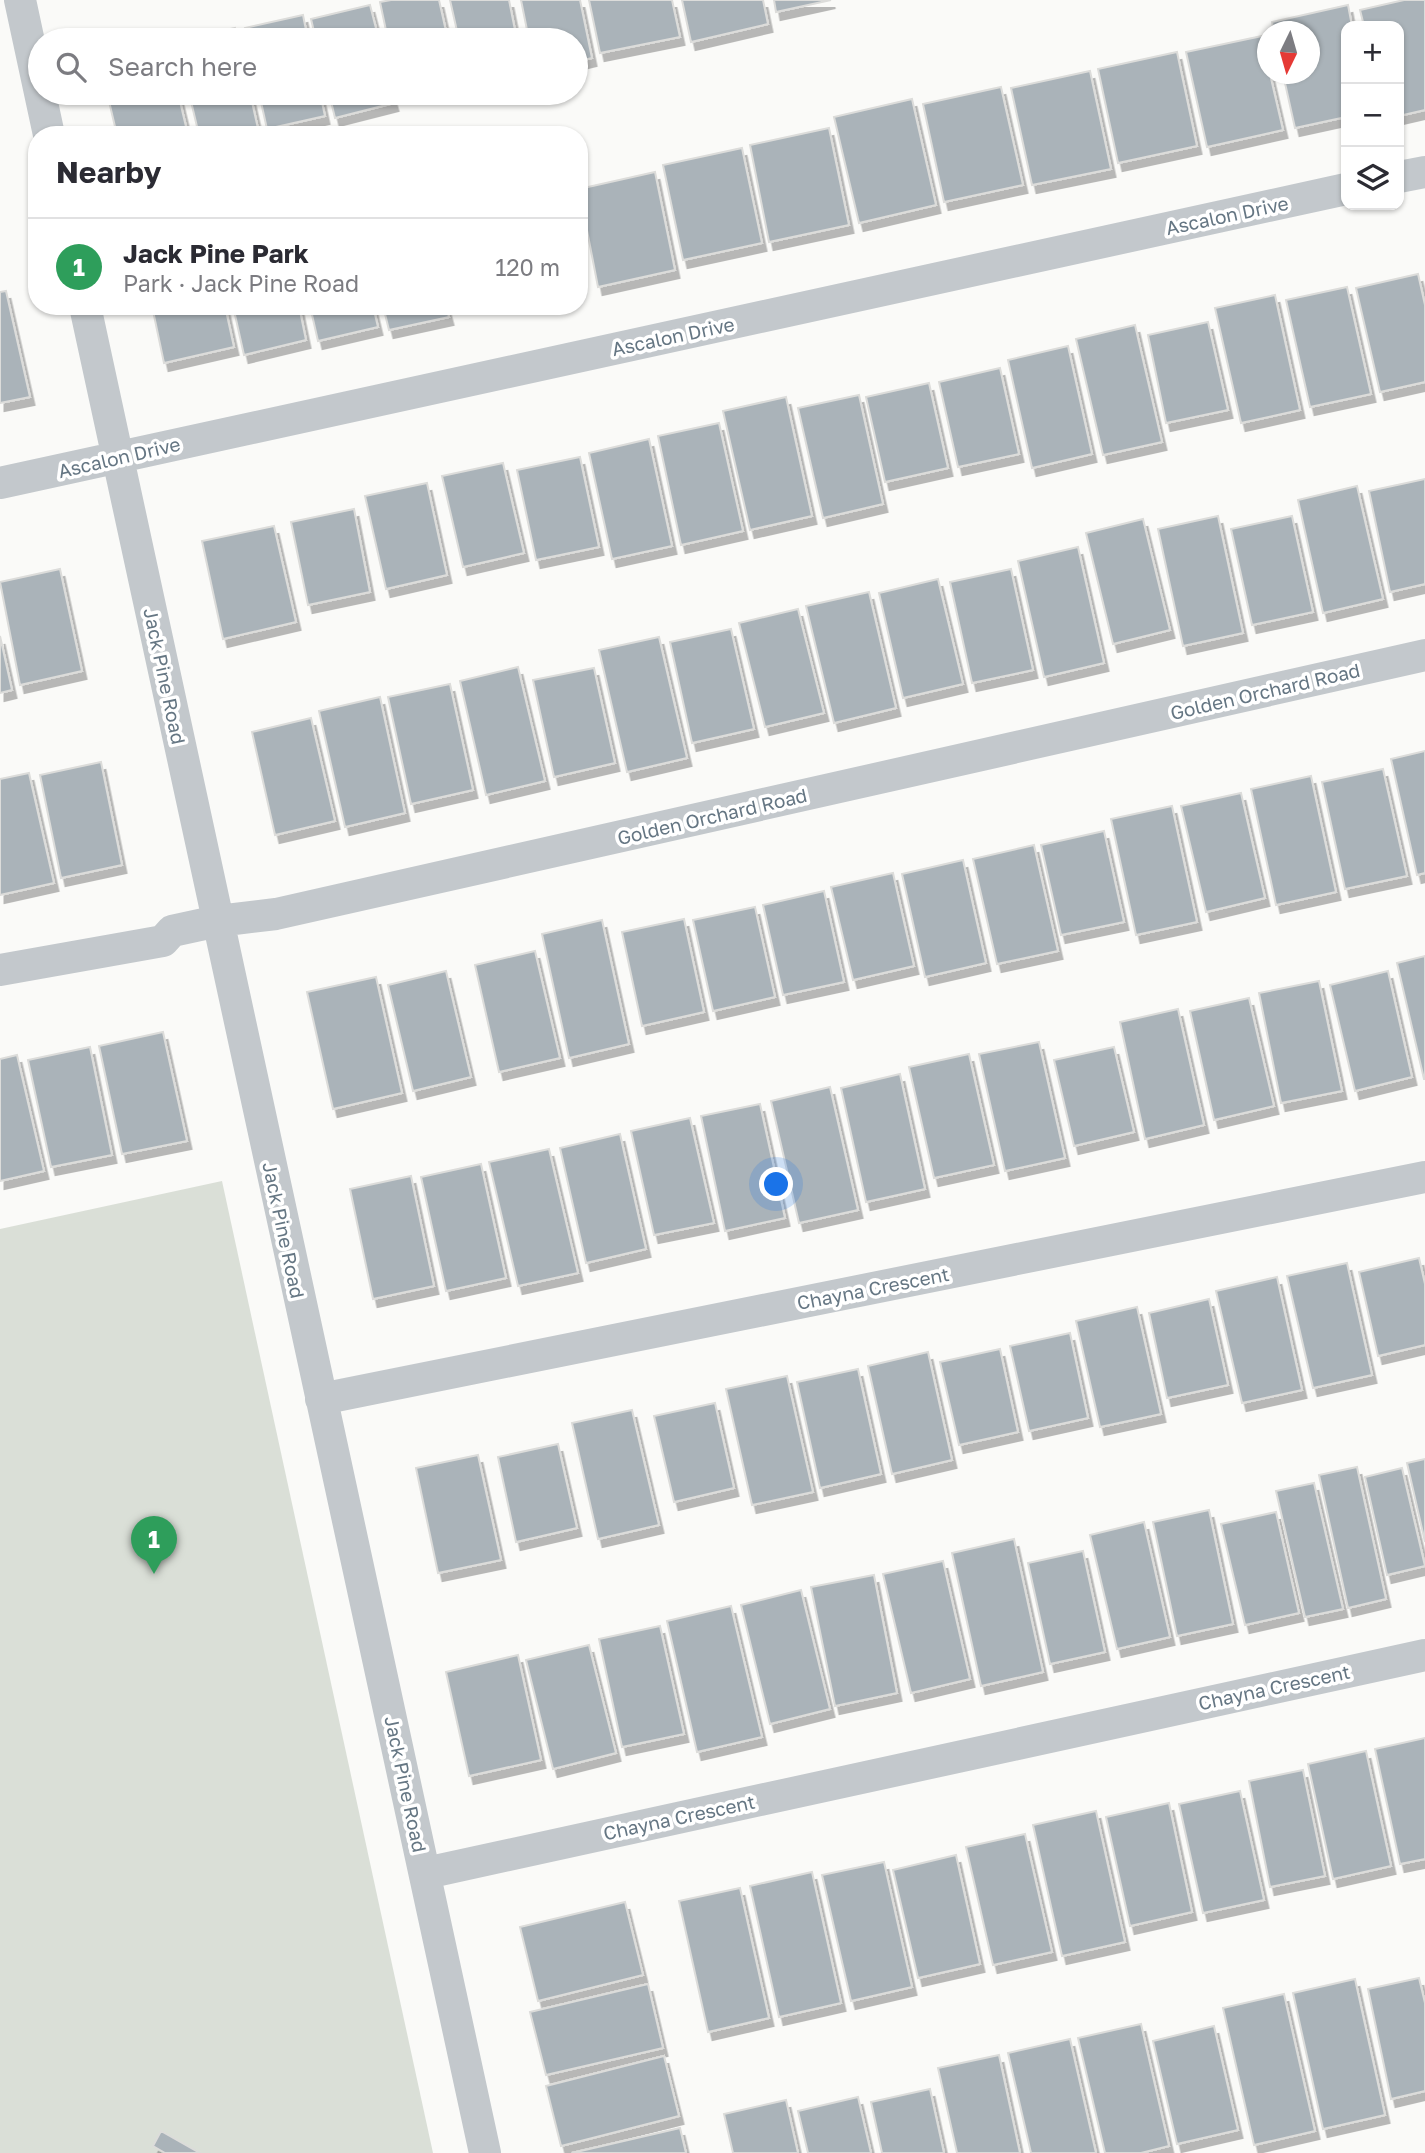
<!DOCTYPE html>
<meta charset="utf-8">
<style>
:root{--surface:#fff;--page:#f2f2f3;--text:#2b2b33;--muted:#7c7c81;--line:#e1e1e2;--accent:#2563eb}
body{margin:0;font-family:"Golos Text",sans-serif;background:var(--page);color:var(--text)}
.controls{position:absolute;right:21px;top:21px;display:grid;overflow:hidden;border-radius:14px;box-shadow:0 2px 5px #0004}
.controls button{width:63px;height:63px;display:grid;place-items:center;padding:0;border:0;border-bottom:2px solid var(--line);background:var(--surface);color:var(--text);font:35px sans-serif}
.compass{position:absolute;left:1257px;top:21px;width:63px;height:63px;border-radius:50%;background:var(--surface);box-shadow:0 2px 5px #0004;rotate:185deg}
.you{position:absolute;left:777px;top:1185px;width:24px;height:24px;margin:-18px;border:5px solid #fff;border-radius:50%;background:#1a73e8;box-shadow:0 0 0 10px #1a73e833}
.badge{display:grid;place-items:center;width:46px;height:46px;border-radius:50%;background:var(--accent);color:#fff;font-size:23px;font-weight:700}
.pin{position:absolute;translate:-50% -58px;filter:drop-shadow(0 2px 4px #0008)}
.pin::after{content:'';position:absolute;top:37px;width:24px;height:21px;background:inherit;clip-path:polygon(0 0,100% 0,50% 100%)}
.list{margin:0;padding:0;list-style:none}
h2{display:flex;justify-content:space-between;align-items:center;height:91px;margin:0;padding:0 28px;font-size:30px}
h2 small{font-size:23px;font-weight:400;color:var(--muted)}
.list li{display:grid;grid-template-columns:46px 1fr auto;gap:21px;align-items:center;box-sizing:border-box;height:98px;padding:0 28px;border-top:2px solid var(--line)}
.list b{display:block;font-size:26px;white-space:nowrap}
.list p{margin:0;font-size:23px;white-space:nowrap;color:var(--muted)}
.list em{font-size:23px;font-style:normal;color:var(--muted)}
.icon{flex:none;width:38px;height:38px;fill:none;stroke:currentColor;stroke-width:2;stroke-linecap:round;stroke-linejoin:round}
.map{position:relative;flex:none;width:1425px;height:2153px;overflow:hidden}
.search{position:absolute;background:var(--surface);box-shadow:0 2px 5px #0004;left:28px;top:28px;width:560px;height:77px;display:flex;align-items:center;gap:18px;box-sizing:border-box;padding:0 24px;border-radius:38px;color:var(--muted);font-size:26px}
.panel{position:absolute;background:var(--surface);box-shadow:0 2px 5px #0004;left:28px;top:126px;width:560px;height:189px;border-radius:28px}
.map>svg:first-child{display:block}
.green{fill:#dadfd7}
.building{fill:#aab3b9;stroke:#dcdcda;stroke-width:2;filter:url(#shadow)}
.lines{fill:none;stroke-linecap:round;stroke-linejoin:round}
.minor{stroke:#c3c8cc;stroke-width:32}
.labels{text-anchor:middle;dominant-baseline:central;stroke-width:7;stroke-linejoin:round;paint-order:stroke}
.street-label{font-size:19px;fill:#657683;stroke:#fff}
</style>
<div class="map">
<svg width="1425" height="2153" viewBox="0 0 1425 2153">
<defs>
<filter id="shadow"><feDropShadow dx="4.5" dy="8" stdDeviation="0" flood-color="#0004"/></filter>
</defs>
<rect width="100%" height="100%" fill="#fafaf8"/>
<path class="green" d="M222,1181L433,2153H0V1229Z"/>
<path class="building" d="M391,0H439L448,40H388L380,2Z
M450,0H509L517,40H459Z
M521,0H580L592,58L576,62V40H529Z
M589,0H672L680,37L600,53Z
M682,0H763L768,24L691,42Z
M774,0H831L776,12Z
M1404,0H1425V110L1399,116V26H1364L1360,10Z
M370,5L379,40H316L311,19Z
M1348,5L1352,26H1346V117L1295,128L1283,74H1310V32H1274L1272,22Z
M303,15L308,40H247L245,28Z
M235,28L238,40H179Z
M1262,36L1268,60V74H1270L1283,130L1207,147L1186,52Z
M1177,52L1197,146L1118,163L1098,69Z
M1090,71L1111,169L1032,185L1011,88Z
M1001,87L1023,185L944,202L923,104Z
M107,93H178L188,135H117Z
M189,93H250L259,133L199,135Z
M259,93H320L325,116L267,129Z
M329,93H391L394,103L335,118Z
M912,99L936,205L859,223L834,117Z
M829,128L849,225L769,242L750,145Z
M742,148L762,243L683,260L663,165Z
M655,172L675,270L598,287L579,189Z
M1418,274L1425,305V382L1380,392L1356,288Z
M1347,287L1371,394L1310,407L1286,300Z
M6,291L30,397L0,403V292Z
M1275,295L1300,410L1241,423L1215,308Z
M152,306H225L234,347L164,363Z
M233,306H299L306,340L244,355Z
M310,306H373L378,327L318,341Z
M383,306H446L449,317L389,330Z
M1208,322L1228,410L1166,423L1148,335Z
M1135,325L1162,442L1103,455L1076,339Z
M1068,346L1092,454L1032,468L1008,360Z
M1000,368L1019,454L958,467L939,382Z
M929,383L948,468L885,482L866,397Z
M859,395L883,504L823,518L798,408Z
M786,397L812,516L750,530L723,411Z
M719,423L743,531L681,545L658,436Z
M649,439L672,546L612,559L589,453Z
M580,457L599,547L536,560L517,470Z
M503,463L524,553L463,567L442,476Z
M1425,479V584L1390,592L1369,491Z
M427,483L447,575L386,589L365,496Z
M1357,486L1383,599L1323,613L1298,500Z
M354,509L370,592L308,605L291,522Z
M1218,516L1243,633L1183,646L1158,529Z
M1292,516L1313,612L1252,625L1231,529Z
M1143,519L1170,630L1113,644L1086,533Z
M274,526L296,622L223,639L202,541Z
M1078,547L1104,663L1044,677L1018,561Z
M60,569L82,671L20,685L0,582Z
M1011,569L1033,670L972,683L950,582Z
M938,579L963,684L903,698L879,593Z
M869,592L896,708L834,723L806,606Z
M798,609L824,713L765,727L739,623Z
M731,629L754,729L692,743L670,642Z
M0,636L12,690L0,693Z
M659,637L687,758L627,772L599,650Z
M518,667L545,781L486,795L460,681Z
M594,668L615,763L554,777L533,680Z
M450,684L473,790L411,804L388,697Z
M380,697L405,813L345,827L319,711Z
M311,718L335,821L275,835L252,732Z
M1425,751V873L1417,875L1391,759Z
M101,762L122,865L61,878L40,775Z
M1383,769L1407,876L1345,889L1322,782Z
M29,773L54,883L0,895V779Z
M1311,776L1336,892L1276,905L1251,789Z
M1241,793L1265,898L1206,912L1181,806Z
M1172,806L1197,922L1136,935L1111,819Z
M1104,831L1124,922L1061,935L1041,845Z
M1034,845L1058,951L997,964L973,859Z
M963,860L986,963L925,977L902,874Z
M893,873L914,966L853,980L831,887Z
M824,891L844,982L783,995L763,905Z
M755,907L775,997L713,1011L693,920Z
M684,919L704,1012L642,1026L622,932Z
M602,920L629,1044L569,1058L542,934Z
M535,951L560,1058L499,1072L475,965Z
M1425,956V1079H1424L1397,963Z
M446,971L471,1077L413,1091L388,985Z
M1388,971L1412,1077L1355,1091L1330,985Z
M376,977L402,1093L333,1109L307,992Z
M1319,981L1342,1091L1281,1103L1259,993Z
M1249,998L1274,1106L1214,1120L1190,1011Z
M1178,1009L1204,1125L1145,1139L1120,1022Z
M163,1032L187,1141L122,1154L99,1046Z
M1039,1042L1065,1158L1005,1171L979,1054Z
M90,1047L112,1155L51,1167L28,1060Z
M1114,1047L1134,1132L1074,1146L1054,1060Z
M969,1054L994,1165L934,1178L909,1067Z
M17,1055L44,1171L0,1181V1059Z
M900,1074L925,1189L866,1202L841,1088Z
M830,1087L858,1210L799,1223L771,1101Z
M760,1104L785,1218L725,1231L701,1116Z
M690,1118L714,1223L654,1235L631,1131Z
M620,1134L646,1249L586,1263L560,1148Z
M549,1149L578,1273L518,1286L489,1162Z
M481,1164L506,1278L446,1291L421,1177Z
M411,1176L434,1286L373,1299L350,1189Z
M1419,1258L1425,1284V1345L1378,1356L1359,1272Z
M1347,1263L1372,1375L1313,1388L1287,1276Z
M1277,1277L1302,1390L1242,1403L1216,1291Z
M1209,1299L1228,1385L1167,1398L1149,1313Z
M1137,1307L1161,1414L1100,1427L1076,1321Z
M1070,1333L1088,1418L1029,1431L1010,1346Z
M1000,1349L1018,1432L959,1445L940,1362Z
M928,1352L952,1460L892,1474L868,1366Z
M858,1369L881,1474L820,1488L797,1382Z
M787,1376L813,1492L752,1505L726,1389Z
M715,1403L734,1488L674,1502L654,1416Z
M632,1410L659,1525L598,1539L572,1423Z
M558,1444L577,1528L516,1542L498,1457Z
M478,1455L501,1560L438,1573L416,1468Z
M1425,1459V1542L1407,1463Z
M1357,1467L1386,1599L1348,1608L1319,1475Z
M1402,1468L1425,1566L1387,1575L1365,1477Z
M1314,1483L1343,1609L1305,1617L1276,1491Z
M1209,1510L1233,1624L1177,1636L1153,1522Z
M1276,1512L1299,1613L1245,1625L1221,1524Z
M1144,1522L1170,1637L1117,1649L1090,1535Z
M1014,1539L1043,1672L981,1686L952,1553Z
M1083,1551L1105,1652L1050,1664L1028,1563Z
M943,1561L970,1679L911,1693L883,1574Z
M874,1575L897,1693L835,1706L811,1587Z
M801,1590L830,1709L770,1724L741,1605Z
M731,1606L762,1737L697,1752L667,1621Z
M660,1626L684,1734L622,1747L599,1639Z
M589,1645L616,1753L553,1769L526,1660Z
M518,1655L541,1760L469,1776L446,1672Z
M1425,1738V1859L1400,1864L1375,1749Z
M1366,1751L1391,1866L1333,1879L1308,1764Z
M1303,1770L1325,1876L1270,1887L1249,1781Z
M1240,1791L1264,1900L1203,1913L1179,1804Z
M1169,1803L1192,1912L1130,1926L1106,1817Z
M1096,1811L1125,1942L1062,1956L1033,1825Z
M1025,1834L1052,1952L993,1965L966,1847Z
M956,1855L980,1964L918,1978L893,1870Z
M884,1862L912,1987L851,2001L822,1875Z
M812,1872L841,2003L779,2017L750,1886Z
M740,1888L769,2018L708,2032L679,1901Z
M625,1902L643,1975L538,2001L520,1927Z
M1419,1978L1425,2003V2091L1391,2099L1368,1989Z
M1355,1979L1385,2115L1323,2129L1293,1993Z
M648,1984L663,2048L546,2075L530,2012Z
M1284,1994L1315,2131L1254,2145L1223,2008Z
M1141,2024L1169,2146L1141,2153H1105L1078,2038Z
M1214,2026L1238,2130L1177,2144L1153,2041Z
M1070,2039L1096,2153H1031L1008,2053Z
M999,2055L1020,2153H957L938,2068Z
M664,2056L679,2116L561,2146L546,2086Z
M930,2089L944,2153H882L871,2102Z
M858,2097L871,2153H808L798,2111Z
M786,2100L798,2153H733L724,2114Z
M680,2128L686,2153H572Z
M161,2131L200,2153H165L153,2146Z"/>
<g class="lines">
<path class="minor" d="M20,0L49,135
M1399,177L1425,172
M85,306L485,2153
M0,483L1346,189
M0,970L163,941L172,931L218,921L276,914L1425,655
M321,1399L1425,1177
M426,1873L1425,1655"/>
</g>
<g class="labels">
<g class="street-label">
<text transform="translate(1227 215) rotate(-12)">Ascalon Drive</text>
<text transform="translate(673 336) rotate(-12)">Ascalon Drive</text>
<text transform="translate(119 457) rotate(-13)">Ascalon Drive</text>
<text transform="translate(165 676) rotate(78)">Jack Pine Road</text>
<text transform="translate(1265 691) rotate(-13)">Golden Orchard Road</text>
<text transform="translate(712 816) rotate(-13)">Golden Orchard Road</text>
<text transform="translate(284 1230) rotate(78)">Jack Pine Road</text>
<text transform="translate(873 1288) rotate(-11)">Chayna Crescent</text>
<text transform="translate(1274 1687) rotate(-12)">Chayna Crescent</text>
<text transform="translate(406 1784) rotate(78)">Jack Pine Road</text>
<text transform="translate(679 1817) rotate(-12)">Chayna Crescent</text>
</g>
</g>
</svg>
<div class="controls">
<button>+</button>
<button>−</button>
<button><svg class="icon" aria-label="layers" viewBox="0 0 24 24"><path d="M12 4l9 5-9 5-9-5zM3 14l9 5 9-5"/></svg></button>
</div>
<svg class="compass" viewBox="-18 -18 36 36"><path d="M0-13l5 13h-10z" fill="#e53935"/><path d="M0 13l5-13h-10z" fill="#7c7c81"/></svg>
<div class="you"></div>
<div class="pin badge" style="left:154px;top:1574px;background:#2e9e5b">1</div>
<div class="search"><svg class="icon" aria-label="search" viewBox="0 0 24 24"><circle cx="10" cy="10" r="6"/><path d="M15 15l6 6"/></svg>Search here</div>
<section class="panel">
<h2>Nearby<small></small></h2>
<ul class="list">
<li><span class="badge" style="background:#2e9e5b">1</span><div><b>Jack Pine Park</b><p>Park · Jack Pine Road</p></div><em>120 m</em></li>
</ul>
</section>
</div>
